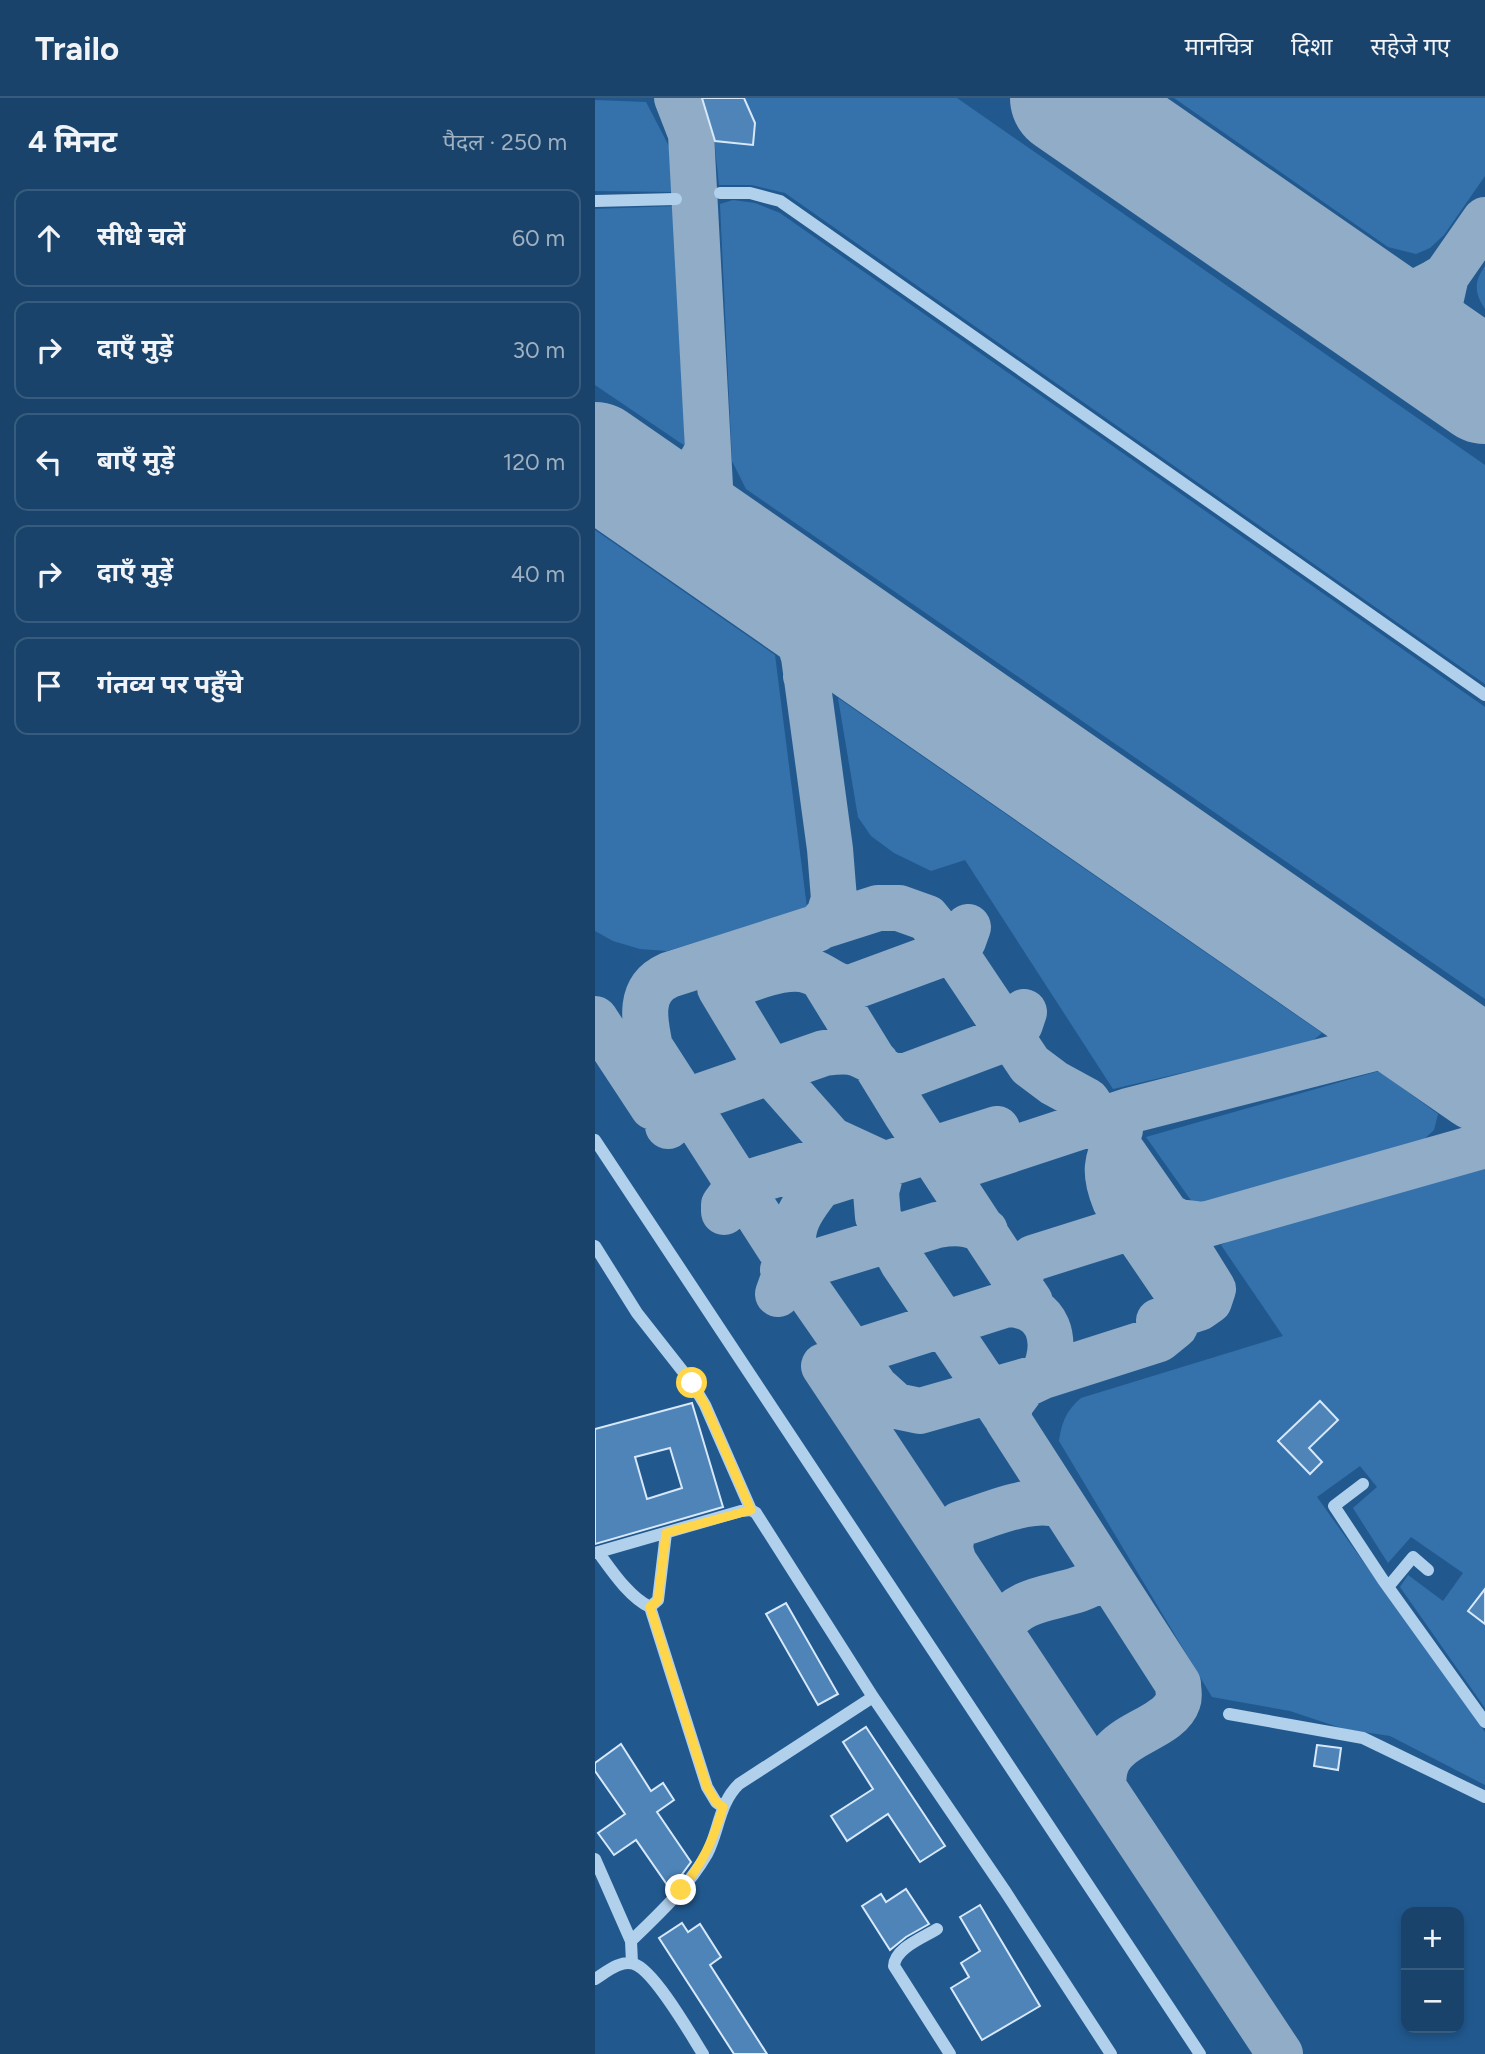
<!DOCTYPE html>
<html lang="hi">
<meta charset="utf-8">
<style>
:root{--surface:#19436b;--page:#224a71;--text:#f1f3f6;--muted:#9fb0c1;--line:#375c7e}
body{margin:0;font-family:Figtree,"Noto Sans Devanagari",sans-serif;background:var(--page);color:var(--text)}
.controls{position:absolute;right:21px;bottom:21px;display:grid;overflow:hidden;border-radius:14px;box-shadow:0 4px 10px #0003}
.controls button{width:63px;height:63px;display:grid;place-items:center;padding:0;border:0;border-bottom:2px solid var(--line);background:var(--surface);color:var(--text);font:35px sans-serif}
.stop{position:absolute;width:21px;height:21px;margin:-16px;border:5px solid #ffd54a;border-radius:50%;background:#fff}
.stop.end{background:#ffd54a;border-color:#fff;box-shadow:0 2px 7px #0008}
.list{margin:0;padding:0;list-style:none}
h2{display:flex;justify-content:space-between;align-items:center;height:91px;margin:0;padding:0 28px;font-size:30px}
h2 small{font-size:23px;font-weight:400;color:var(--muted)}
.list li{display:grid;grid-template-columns:46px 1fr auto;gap:21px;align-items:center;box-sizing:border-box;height:98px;margin:0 14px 14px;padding:0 14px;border:2px solid var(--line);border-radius:14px}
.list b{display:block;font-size:26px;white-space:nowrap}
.list em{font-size:23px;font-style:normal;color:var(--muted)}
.icon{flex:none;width:38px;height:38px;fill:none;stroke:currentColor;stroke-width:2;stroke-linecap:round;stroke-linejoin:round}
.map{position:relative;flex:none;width:890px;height:1956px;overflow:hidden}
header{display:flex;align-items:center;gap:42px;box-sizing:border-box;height:98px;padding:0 35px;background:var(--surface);border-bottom:2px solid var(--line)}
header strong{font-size:33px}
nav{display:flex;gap:38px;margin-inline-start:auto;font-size:24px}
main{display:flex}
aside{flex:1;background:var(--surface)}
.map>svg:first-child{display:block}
.green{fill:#3572ac}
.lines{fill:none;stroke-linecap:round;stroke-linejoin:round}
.taxiway{stroke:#90acc7;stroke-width:46}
.runway{stroke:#90acc7;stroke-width:114}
.building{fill:#4e84b8;stroke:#d6e8f9;stroke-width:2;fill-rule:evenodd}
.minor{stroke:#b1d0ec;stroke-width:12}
.route{stroke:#ffd54a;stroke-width:9}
</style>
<header>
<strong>Trailo</strong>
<nav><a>मानचित्र</a><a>दिशा</a><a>सहेजे गए</a></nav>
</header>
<main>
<aside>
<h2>4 मिनट<small>पैदल · 250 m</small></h2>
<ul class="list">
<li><svg class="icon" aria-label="ahead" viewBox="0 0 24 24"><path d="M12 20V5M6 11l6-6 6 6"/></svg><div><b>सीधे चलें</b></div><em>60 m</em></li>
<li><svg class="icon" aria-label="right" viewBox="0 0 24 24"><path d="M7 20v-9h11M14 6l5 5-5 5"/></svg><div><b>दाएँ मुड़ें</b></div><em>30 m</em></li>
<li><svg class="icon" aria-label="left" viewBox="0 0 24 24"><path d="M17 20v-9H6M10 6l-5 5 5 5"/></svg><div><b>बाएँ मुड़ें</b></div><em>120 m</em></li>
<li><svg class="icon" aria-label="right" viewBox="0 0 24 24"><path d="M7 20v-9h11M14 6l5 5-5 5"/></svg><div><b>दाएँ मुड़ें</b></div><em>40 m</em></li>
<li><svg class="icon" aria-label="arrive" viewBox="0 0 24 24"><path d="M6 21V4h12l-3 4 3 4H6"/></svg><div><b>गंतव्य पर पहुँचे</b></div></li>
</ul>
</aside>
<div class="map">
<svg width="890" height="1956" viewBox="0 0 890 1956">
<rect width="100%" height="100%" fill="#21598f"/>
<path class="green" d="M106,0H362L890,367V586L190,95L157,87H124L118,30Z
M579,0H890V78L849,137L835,150L821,156L793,149Z
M0,2L51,4L78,56L81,94L0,93Z
M138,102L160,105L185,115L890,609V901L151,391L137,363L125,106Z
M81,108L90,348L0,287V111Z
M890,168V211C879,194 879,184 890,168Z
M0,432L180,557L212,810L72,853L45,851L18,843L0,833Z
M243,600L727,935L715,945L518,991L370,762L336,773L299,755L276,738L263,719Z
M784,973L843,1016L839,1032L823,1047L640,1100L600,1108L551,1039Z
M890,1064V1610L805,1489L813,1477L848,1503L868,1475L816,1439L793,1465L758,1410L782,1389L765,1368L722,1399L890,1634V1687L795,1638L749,1631L695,1613L617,1599L464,1343C467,1324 471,1313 486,1300L688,1238L626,1147L650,1135Z"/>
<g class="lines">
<path class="taxiway" d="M82,0L96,36L116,407L122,427L134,447L152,467L184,495L199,525L209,559L235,751L239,801L234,817L222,831
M756,198C797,204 816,200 851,178
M866,274L849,253L844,232V209L851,178L890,122
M33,384C39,387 46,392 53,393C82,400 103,373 113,351
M211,578C225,526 269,552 301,570
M149,854L132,864L127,874L125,890L175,973L236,1042L288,1066L281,1094L283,1119L308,1165L410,1317
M227,879L310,1014L435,1204
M140,886C162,879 195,864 217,874C230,879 238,888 252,891L358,852L368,843L373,829
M0,921L58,1009
M755,955C783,936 781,915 763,890
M284,970L296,978H311L415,939L425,926L429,914
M882,972L890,993
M73,1028L81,1010L89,1004L229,955C253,952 260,952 281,965
M361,1089L362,1078L369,1067L533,1013L787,948C810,945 829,946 851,951
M129,1114V1107L143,1088L256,1053
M572,1118L584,1124L609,1127L890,1047
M188,1172L198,1171C195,1130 199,1119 225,1087L402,1031
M424,1188L427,1170L438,1160L546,1126L562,1125L579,1128L618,1191L614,1203L604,1210L564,1223
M183,1196L189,1179L198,1171L342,1127C360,1124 373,1124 390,1133
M229,1268L685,1956
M245,1292C243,1275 247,1267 258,1255L412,1206C455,1207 464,1243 448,1278L325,1313L301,1308L280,1289L198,1171L55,949C49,921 43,891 74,877L283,810H304L332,820L358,852L435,967L459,985L492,1003L579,1128
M358,1461C353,1447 355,1438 365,1426C396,1417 438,1396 468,1408
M409,1538L407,1528C428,1493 474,1503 504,1481L506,1468
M509,1690C501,1634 572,1637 583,1603C585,1598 583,1592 583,1586L413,1322L415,1306L429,1287L448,1278L564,1241L580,1228L585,1215L584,1197L520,1103C507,1071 513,1062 525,1032"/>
<path class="runway" d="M472,0L890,289
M0,361L890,978"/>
</g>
<path class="building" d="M107,0H149L160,25L158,47L120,43Z
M725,1303L743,1322L714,1350L727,1364L715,1376L683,1343Z
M97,1305L128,1409L0,1446V1331ZM75,1350L87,1390L52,1401L40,1359Z
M890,1491V1526L873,1513Z
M191,1505L243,1596L223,1607L171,1516Z
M271,1629L350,1748L325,1764L293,1716L252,1743L236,1718L278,1691L248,1644Z
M26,1646L56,1693L68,1685L79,1702L62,1714L96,1764L85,1779L73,1788L41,1742L19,1757L3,1735L30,1716L0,1673V1665Z
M722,1647L746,1650L743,1672L719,1668Z
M311,1791L334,1826L311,1839L295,1852L267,1808L286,1796L291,1804Z
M385,1807L445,1908L387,1942L356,1890L374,1879L366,1865L385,1853L365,1819Z
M87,1825L93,1834L105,1826L126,1859L115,1867L172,1956H139L64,1840Z"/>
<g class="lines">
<path class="minor" d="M125,95H155L185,103L890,597
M0,103L81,101
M0,1042L605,1956
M0,1148L42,1215L97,1285L110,1307L156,1412
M768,1386L739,1408L788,1482L890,1624
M3,1454C17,1473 34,1499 55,1509L63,1502L71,1435
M0,1455L146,1413L156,1412L161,1415L278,1599L410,1793L516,1956
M793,1489L818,1459L833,1472
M55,1509L112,1689L121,1704L128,1709
M634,1616L768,1640L890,1699
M0,1761L36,1843L37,1865
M342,1831C328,1840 300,1850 299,1868L355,1956
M36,1843C63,1817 93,1789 112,1756C124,1733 124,1705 144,1686L278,1599
M0,1881C10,1875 26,1861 39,1866C59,1872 96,1937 108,1956"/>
</g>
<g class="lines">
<path class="route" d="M86,1792C107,1766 119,1741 128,1709L121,1704L112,1689L55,1509L63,1502L71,1435L156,1412L110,1307L97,1285"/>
</g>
</svg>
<div class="controls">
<button>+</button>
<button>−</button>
</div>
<div class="stop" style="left:97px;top:1285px"></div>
<div class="stop end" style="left:86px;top:1792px"></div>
</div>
</main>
